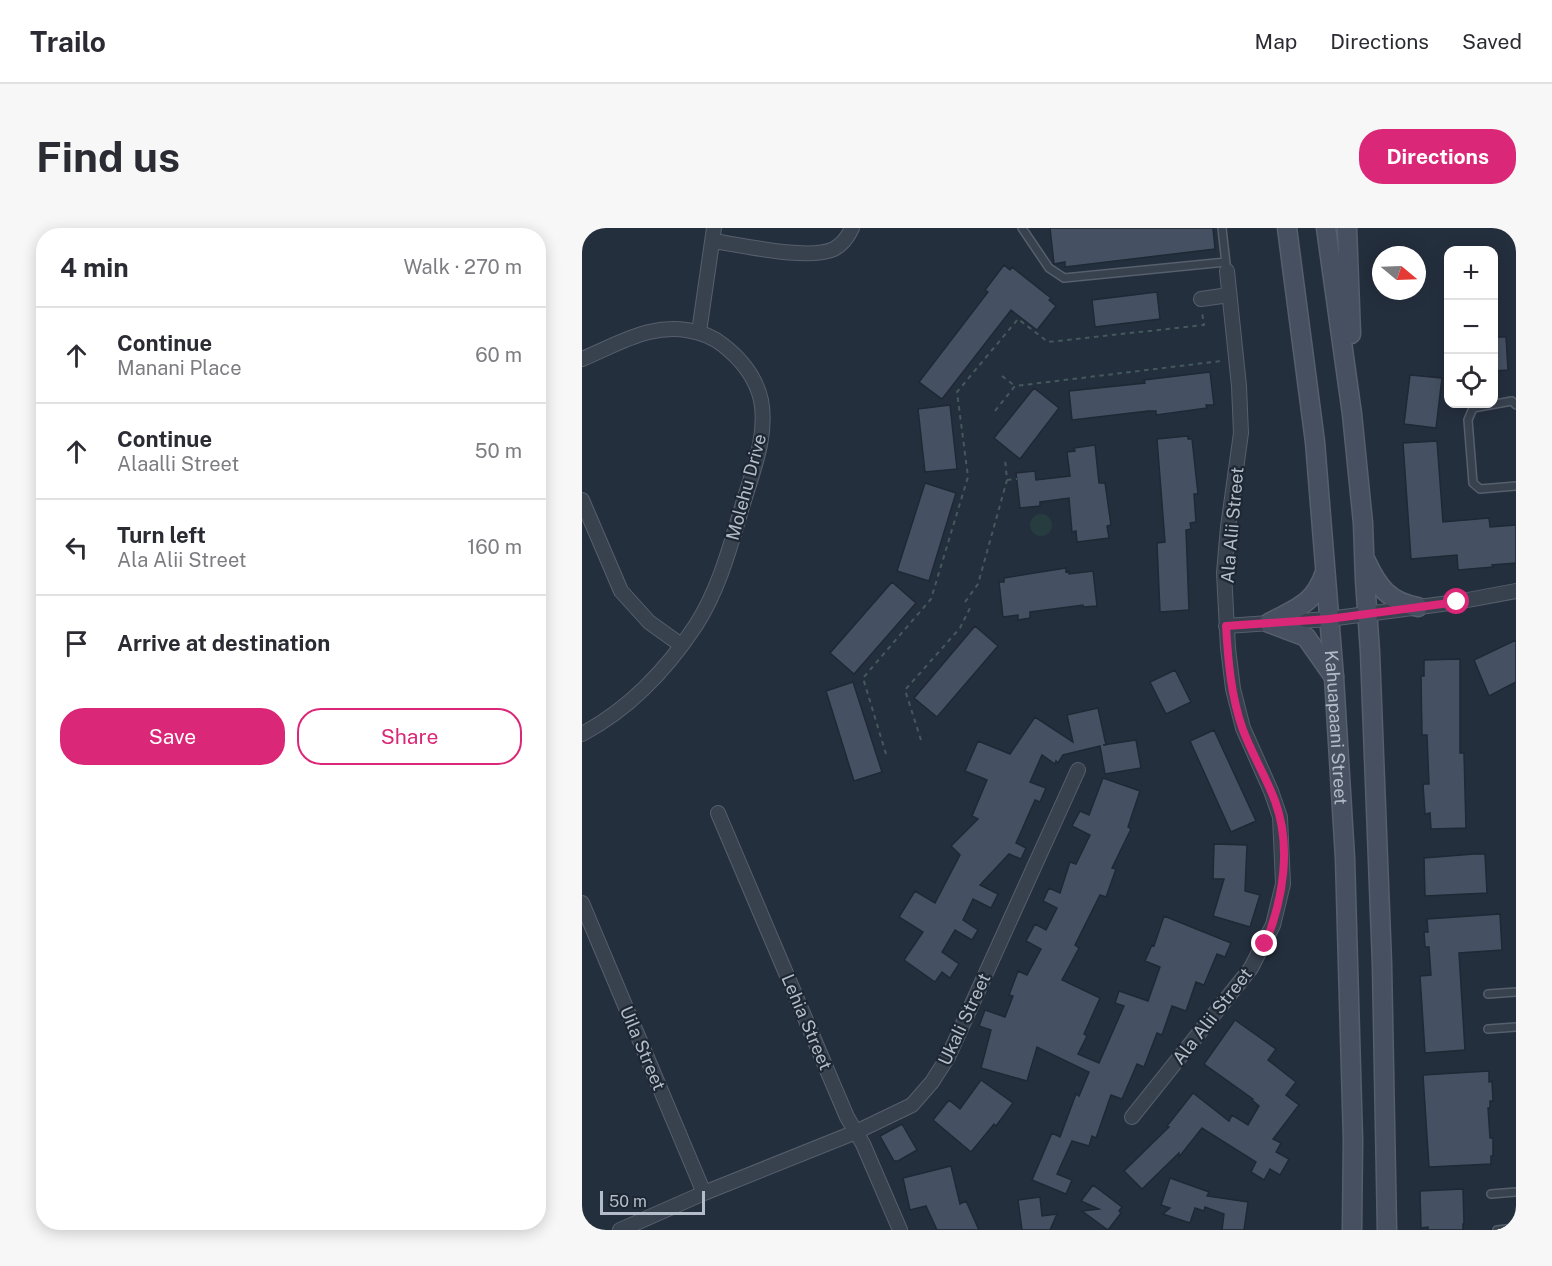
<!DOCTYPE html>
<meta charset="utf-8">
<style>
:root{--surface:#fff;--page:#f7f7f7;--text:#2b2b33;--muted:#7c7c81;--line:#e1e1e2;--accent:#db2777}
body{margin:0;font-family:"Public Sans",sans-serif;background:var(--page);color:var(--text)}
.controls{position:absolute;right:18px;top:18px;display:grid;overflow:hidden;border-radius:12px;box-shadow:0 3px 15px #0003}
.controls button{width:54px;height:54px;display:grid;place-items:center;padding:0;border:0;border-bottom:2px solid var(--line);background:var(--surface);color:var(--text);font:30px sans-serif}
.compass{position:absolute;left:790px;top:18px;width:54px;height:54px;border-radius:50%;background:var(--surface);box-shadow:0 3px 15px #0003;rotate:109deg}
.scale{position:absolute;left:18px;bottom:15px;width:105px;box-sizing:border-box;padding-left:6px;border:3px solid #b4bcc9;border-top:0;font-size:16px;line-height:21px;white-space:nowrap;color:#b4bcc9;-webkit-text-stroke:4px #1d2633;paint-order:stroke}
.stop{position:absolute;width:18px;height:18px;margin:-14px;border:4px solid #db2777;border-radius:50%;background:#fff}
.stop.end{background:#db2777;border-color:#fff;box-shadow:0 2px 6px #0008}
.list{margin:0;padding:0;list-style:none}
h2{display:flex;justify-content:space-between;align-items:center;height:78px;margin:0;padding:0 24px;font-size:26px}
h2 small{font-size:20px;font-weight:400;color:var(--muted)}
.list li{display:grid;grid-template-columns:39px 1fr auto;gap:18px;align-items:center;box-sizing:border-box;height:96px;padding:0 24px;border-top:2px solid var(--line)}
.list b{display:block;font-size:22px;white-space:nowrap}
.list p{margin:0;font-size:20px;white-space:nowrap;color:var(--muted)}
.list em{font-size:20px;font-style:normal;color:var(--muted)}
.actions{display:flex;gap:12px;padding:18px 24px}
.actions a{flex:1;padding:14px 0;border:2px solid var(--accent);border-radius:24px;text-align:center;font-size:21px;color:var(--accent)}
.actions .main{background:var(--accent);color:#fff}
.icon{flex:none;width:33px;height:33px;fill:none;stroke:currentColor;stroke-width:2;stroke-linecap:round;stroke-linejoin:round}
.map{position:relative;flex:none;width:934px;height:1002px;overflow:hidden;border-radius:24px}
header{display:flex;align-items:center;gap:36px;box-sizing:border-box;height:84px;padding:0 30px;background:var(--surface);border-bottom:2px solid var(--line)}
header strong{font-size:28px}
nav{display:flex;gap:33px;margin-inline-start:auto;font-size:21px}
.intro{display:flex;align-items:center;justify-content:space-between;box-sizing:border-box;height:144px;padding:0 36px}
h1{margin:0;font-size:42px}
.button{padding:15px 27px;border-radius:24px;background:var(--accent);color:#fff;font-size:21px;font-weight:700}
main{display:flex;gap:36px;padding:0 36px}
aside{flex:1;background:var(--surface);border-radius:24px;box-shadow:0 3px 15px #0003}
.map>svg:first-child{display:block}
.green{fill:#263c3f}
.building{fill:#455162;stroke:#1f2835;stroke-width:1.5}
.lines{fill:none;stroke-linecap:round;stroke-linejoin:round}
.lane-casing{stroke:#565f6c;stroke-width:10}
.street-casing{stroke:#565f6c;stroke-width:16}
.secondary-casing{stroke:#565f6c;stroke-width:21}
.path{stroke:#44595c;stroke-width:2;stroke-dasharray:4.5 4.5;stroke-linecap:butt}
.lane{stroke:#38414e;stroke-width:7}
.street{stroke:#38414e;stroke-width:14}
.secondary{stroke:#465061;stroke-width:18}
.route{stroke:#db2777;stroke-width:8}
.labels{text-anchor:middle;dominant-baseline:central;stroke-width:4.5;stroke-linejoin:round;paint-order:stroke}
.street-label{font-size:18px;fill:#b4bcc9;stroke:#1d2633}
</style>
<header>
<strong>Trailo</strong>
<nav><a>Map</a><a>Directions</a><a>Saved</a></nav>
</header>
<div class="intro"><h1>Find us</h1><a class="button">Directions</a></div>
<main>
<aside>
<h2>4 min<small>Walk · 270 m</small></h2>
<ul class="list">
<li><svg class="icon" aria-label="ahead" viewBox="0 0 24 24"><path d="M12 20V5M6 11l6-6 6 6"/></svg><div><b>Continue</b><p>Manani Place</p></div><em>60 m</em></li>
<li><svg class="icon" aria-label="ahead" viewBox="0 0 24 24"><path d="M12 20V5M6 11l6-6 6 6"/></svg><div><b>Continue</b><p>Alaalli Street</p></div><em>50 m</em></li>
<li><svg class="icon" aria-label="left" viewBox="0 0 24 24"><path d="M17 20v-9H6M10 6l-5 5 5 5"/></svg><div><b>Turn left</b><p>Ala Alii Street</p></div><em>160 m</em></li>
<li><svg class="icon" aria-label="arrive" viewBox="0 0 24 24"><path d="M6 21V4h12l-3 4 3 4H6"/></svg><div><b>Arrive at destination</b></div></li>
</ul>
<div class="actions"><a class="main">Save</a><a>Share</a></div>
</aside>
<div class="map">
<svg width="934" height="1002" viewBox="0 0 934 1002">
<rect width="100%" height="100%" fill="#242f3e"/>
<path class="green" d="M448 297a11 11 0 1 1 22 0a11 11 0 1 1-22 0Z"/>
<path class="building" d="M468,0H631L633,21L483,39V34L472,36Z
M422,37L428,42L430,39L469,70L467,72L474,78L455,102L429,82L360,171L337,154L406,64L403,62Z
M575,64L578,91L513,99L510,72Z
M912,109H924L926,142L912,143Z
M628,144L632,177H624L625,180L574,187V183H566L490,192L487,163L563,155L562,152Z
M828,147L860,150L854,200L822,196Z
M452,160L477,180L438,231L412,210Z
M368,177L375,241L343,244L336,181Z
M606,208V211H610L616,266H612L614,294L608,295L609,301L604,302L607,382L578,384L575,315L583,314L575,211Z
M855,213L861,294L907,290L908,299L934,297V335L910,337L911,339L876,342L875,327L829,331L821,215Z
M513,217L517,255H523L529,297L525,298L527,310L495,314L494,303L490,304L487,270L458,274V278L438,280L434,245L453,243L454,252L488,248L485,224L493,223L492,220Z
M343,255L374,265L347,353L315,343Z
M484,340V344L487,343V346L511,343L515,378L501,379V377L448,384V390L436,392V387L421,389L417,354H422V350Z
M310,354L334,375L272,446L248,425Z
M393,398L416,418L355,489L332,470Z
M934,412V454L907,468L892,432Z
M878,431V525H882L884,600L849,601L848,585L843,586L841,556H847L845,507H840L839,448H842V432Z
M593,442L609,474L584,486L568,454Z
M271,454L300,544L272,553L244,463Z
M516,480L524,517H521L554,512L559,540L523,546L518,518L481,527L476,535L474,533L473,536L460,527L448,554L464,560L458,574L453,572L434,615L444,620L439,631L427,626L398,657L416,666L409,680L391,671L381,692L396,702L390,712L373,702L360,724L377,736L368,750L360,744L353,754L322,732L341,704L317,689L333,663L353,675L378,627L369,618L396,591L390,588L405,552L383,543L396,513L428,526L453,489L491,514L485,487Z
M632,502L674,593L649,604L608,513Z
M521,550L558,563L546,599L549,601L530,640L534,641L524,669L518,667L493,717L497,720L480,752L518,770L502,806L505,808L496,826L517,835L542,778L533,775L537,763L566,773L578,739L563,733L570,717L572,718L582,688L649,715L643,729L635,726L622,757L614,754L604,783L590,778L580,807L575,805L562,839L555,836L540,871L529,867L514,910L510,908L507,918L490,913L475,946L490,952L484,966L450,952L470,905L478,909L494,866L497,868L507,844L455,819L445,853L399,840L409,802L397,798L403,782L423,789L431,768L427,767L436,743L445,747L459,721L444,713L453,696L464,702L475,680L461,673L467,660L478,665L488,634L494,636L508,607L490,598L498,583L507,587Z
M632,616L665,617L663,663L678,667L668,699L631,688L642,651H631Z
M892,626H903L905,665L843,668L842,630Z
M918,686L920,722L877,725L883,822L843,825L838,748L849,747L847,719H843L842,704H846L845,691Z
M653,792L694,821L686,832L714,854L704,867L717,877L691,911L699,915L694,924L707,931L698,947L688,941L682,952L669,944L674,934L620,900L597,929V925L560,961L542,943L587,899L585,898L611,865L647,893L650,887L666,897L677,878L670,872L671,871L622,836Z
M907,843V854L910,853L911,873H908V880H906L908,910H911V928H909V936L847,939L841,847Z
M399,852L431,875L414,898L412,896L389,924L351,892L367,872L378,881Z
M320,896L335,922L316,933H312L298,908Z
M369,938L378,976L384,973L397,1002H355L344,978L328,982L321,950Z
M588,950L627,964L625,968L666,974L662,1002H640L642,986L623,979L622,983L613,980L608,995L581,986L588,980L579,977Z
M511,957L540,979L537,983L539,985L526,1002L500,983L517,981L499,973Z
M881,961L882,996H881V1002H846V999L839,1000L838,963Z
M458,969L460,988L475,986L468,1002H440L436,972Z"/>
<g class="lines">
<g class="lane-casing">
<path id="lane" d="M440,0L467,40L482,50L644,34
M640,0L644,36
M934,177L930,173L891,180L886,192L891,255L898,261L934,258
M906,766L934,764
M906,801L934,799
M909,966L934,964
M915,1002L934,1000"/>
</g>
<g class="street-casing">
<path id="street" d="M131,13C160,17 226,33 252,21C261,16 266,9 270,0
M619,71L647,67
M117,104L132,0
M0,131C22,122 45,109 67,104C92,98 121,101 141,117C159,131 174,150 179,172C186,208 170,245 160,279C148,319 137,361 114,397C85,441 47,481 0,506
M0,272L39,363L67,394L99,417
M644,398L747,391L875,374L934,363
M136,585L265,889L281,916L318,1002
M0,675L122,965
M550,889L669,740L691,697L701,656L698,589L689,563L661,500L651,461L646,420L642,345L646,299L659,205L657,158L645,43
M38,1002L122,965L274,904L330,877L350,854L366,829L496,542"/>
</g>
<g class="secondary-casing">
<g id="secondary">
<path id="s1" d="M705,0L733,214L752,449L763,630L771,912L770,1002"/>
<path d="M744,0L770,186L781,295L783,352L788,424L800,736L805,1002"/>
<path d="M765,0L769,106"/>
<path d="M784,333C796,359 807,374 836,379"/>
<path d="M687,395L724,409L752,449"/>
<path d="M687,395C714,380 732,377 743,344"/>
</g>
</g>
<path class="path" d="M420,148L433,158
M413,183L433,158L639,133
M425,252L435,251
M383,374L396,356L425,252L423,231
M339,512L323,462L378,400L389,378
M304,526L281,450L349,371L386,249L375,164L436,91L466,114L622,97L620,84"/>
<use href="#lane" class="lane"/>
<use href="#street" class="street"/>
<use href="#secondary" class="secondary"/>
</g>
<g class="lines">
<path class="route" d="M683,716C701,672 710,619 693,573C684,549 670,526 661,502C649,469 646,432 644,398L747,391L875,374"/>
</g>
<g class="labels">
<g class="street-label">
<text transform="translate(164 259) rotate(-75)">Molehu Drive</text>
<text transform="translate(650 297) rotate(-85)">Ala Alii Street</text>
<text stroke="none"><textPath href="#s1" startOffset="502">Kahuapaani Street</textPath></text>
<text transform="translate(630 788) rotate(-52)">Ala Alii Street</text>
<text transform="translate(382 791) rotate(-65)">Ukali Street</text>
<text transform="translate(225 794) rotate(67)">Lehia Street</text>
<text transform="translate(61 820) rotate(67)">Uila Street</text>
</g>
</g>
</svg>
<div class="controls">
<button>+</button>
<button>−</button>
<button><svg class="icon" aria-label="locate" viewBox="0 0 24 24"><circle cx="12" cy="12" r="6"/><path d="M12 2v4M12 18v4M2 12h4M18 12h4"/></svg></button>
</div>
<svg class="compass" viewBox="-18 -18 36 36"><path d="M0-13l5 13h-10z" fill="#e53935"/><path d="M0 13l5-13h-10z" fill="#7c7c81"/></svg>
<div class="scale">50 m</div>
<div class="stop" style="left:875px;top:374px"></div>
<div class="stop end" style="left:683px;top:716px"></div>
</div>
</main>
